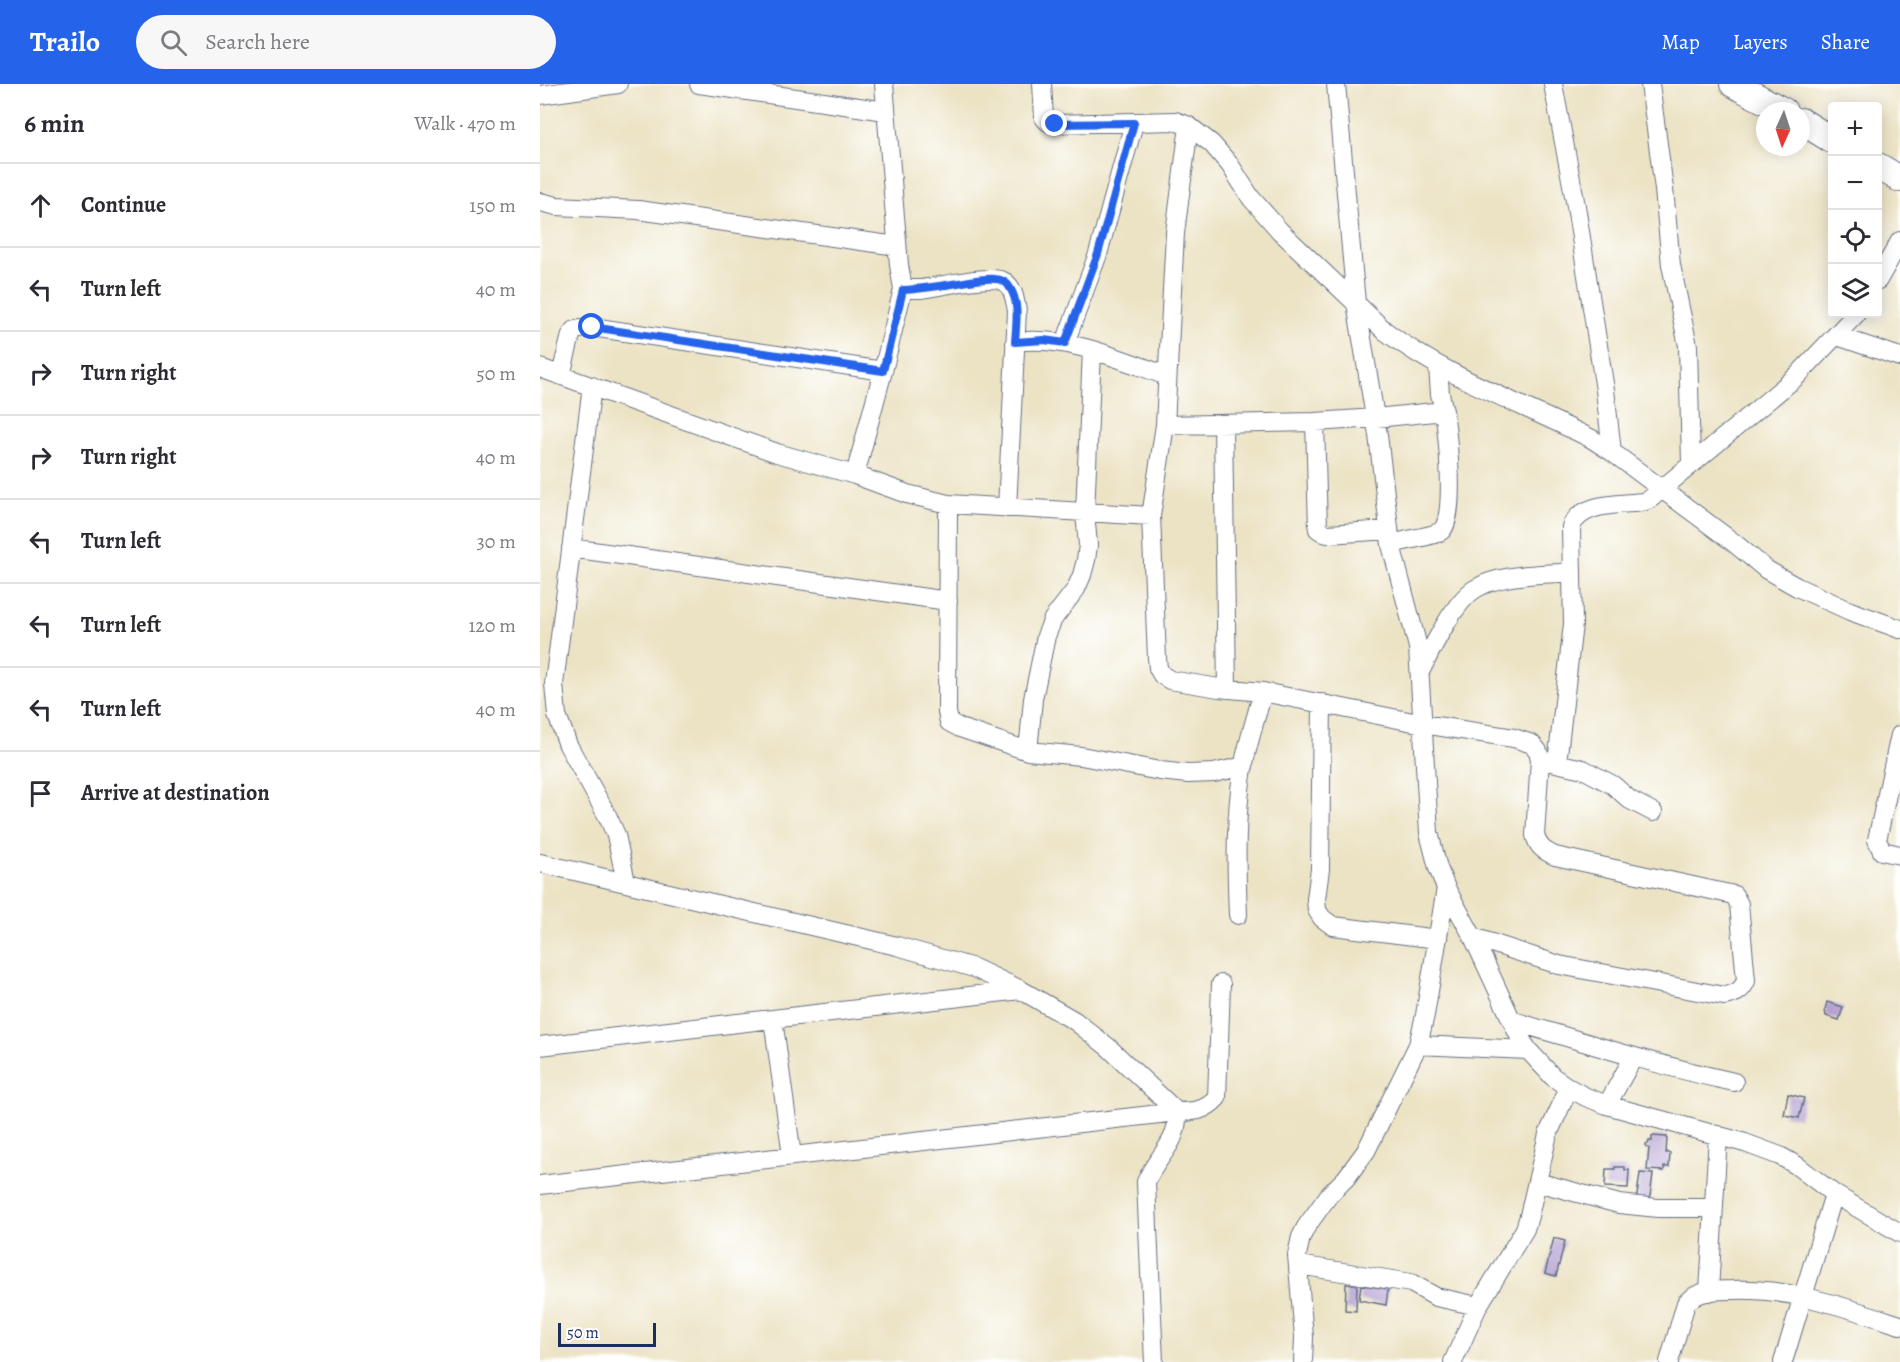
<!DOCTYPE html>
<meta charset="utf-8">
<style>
:root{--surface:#fff;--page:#f7f7f7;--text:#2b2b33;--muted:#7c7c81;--line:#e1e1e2;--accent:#2563eb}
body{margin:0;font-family:Alegreya,serif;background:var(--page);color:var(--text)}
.controls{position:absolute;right:18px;top:18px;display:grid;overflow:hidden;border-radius:6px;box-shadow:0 3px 15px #0003}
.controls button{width:54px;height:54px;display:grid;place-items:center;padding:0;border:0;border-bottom:2px solid var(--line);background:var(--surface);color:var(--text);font:30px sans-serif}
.compass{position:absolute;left:1216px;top:18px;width:54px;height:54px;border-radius:50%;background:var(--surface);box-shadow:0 3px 15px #0003;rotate:183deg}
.scale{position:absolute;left:18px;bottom:15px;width:98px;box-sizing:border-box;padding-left:6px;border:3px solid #1b2f5e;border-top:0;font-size:16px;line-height:21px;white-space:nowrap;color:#1b2f5e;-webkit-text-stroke:4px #fff;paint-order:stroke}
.stop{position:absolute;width:18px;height:18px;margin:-14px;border:4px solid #2563eb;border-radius:50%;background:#fff}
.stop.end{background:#2563eb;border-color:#fff;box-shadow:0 2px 6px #0008}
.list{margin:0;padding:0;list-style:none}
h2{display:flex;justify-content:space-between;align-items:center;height:78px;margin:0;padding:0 24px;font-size:26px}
h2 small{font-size:20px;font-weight:400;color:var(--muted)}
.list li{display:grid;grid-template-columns:39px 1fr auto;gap:18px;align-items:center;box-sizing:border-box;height:84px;padding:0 24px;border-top:2px solid var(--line)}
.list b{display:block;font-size:22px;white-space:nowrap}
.list em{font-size:20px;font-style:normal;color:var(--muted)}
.icon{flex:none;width:33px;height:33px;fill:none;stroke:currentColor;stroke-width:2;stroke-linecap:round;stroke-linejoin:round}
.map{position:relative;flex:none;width:1360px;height:1278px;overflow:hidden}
header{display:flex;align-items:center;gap:36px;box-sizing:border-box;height:84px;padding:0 30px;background:var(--accent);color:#fff}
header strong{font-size:28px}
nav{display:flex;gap:33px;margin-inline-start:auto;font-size:21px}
.search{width:420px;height:54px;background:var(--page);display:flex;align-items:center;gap:15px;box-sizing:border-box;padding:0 21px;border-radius:33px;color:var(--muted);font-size:22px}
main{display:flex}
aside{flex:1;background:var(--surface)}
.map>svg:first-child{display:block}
.building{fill:#b5a2d2}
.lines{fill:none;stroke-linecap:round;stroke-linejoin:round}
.minor-casing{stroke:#646e82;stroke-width:20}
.highway-casing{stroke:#646e82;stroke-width:28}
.minor{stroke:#fff;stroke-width:18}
.highway{stroke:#fff;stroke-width:26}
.route{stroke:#2563eb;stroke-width:8}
</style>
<header>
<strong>Trailo</strong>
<div class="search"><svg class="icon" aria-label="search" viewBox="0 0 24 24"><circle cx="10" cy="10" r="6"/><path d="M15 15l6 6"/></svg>Search here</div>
<nav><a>Map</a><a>Layers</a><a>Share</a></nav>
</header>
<main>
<aside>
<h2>6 min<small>Walk · 470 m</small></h2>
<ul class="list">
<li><svg class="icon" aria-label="ahead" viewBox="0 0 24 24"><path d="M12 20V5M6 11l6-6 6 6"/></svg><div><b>Continue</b></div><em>150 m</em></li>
<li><svg class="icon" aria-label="left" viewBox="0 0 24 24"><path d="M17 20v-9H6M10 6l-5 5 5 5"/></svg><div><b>Turn left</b></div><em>40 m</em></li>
<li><svg class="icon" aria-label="right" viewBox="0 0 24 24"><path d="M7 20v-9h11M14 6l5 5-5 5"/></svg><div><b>Turn right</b></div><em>50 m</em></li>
<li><svg class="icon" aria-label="right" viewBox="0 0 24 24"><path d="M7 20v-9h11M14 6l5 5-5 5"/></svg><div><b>Turn right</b></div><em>40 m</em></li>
<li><svg class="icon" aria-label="left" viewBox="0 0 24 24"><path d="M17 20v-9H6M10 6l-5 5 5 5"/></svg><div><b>Turn left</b></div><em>30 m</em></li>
<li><svg class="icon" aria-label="left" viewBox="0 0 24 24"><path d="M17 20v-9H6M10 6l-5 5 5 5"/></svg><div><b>Turn left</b></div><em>120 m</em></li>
<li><svg class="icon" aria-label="left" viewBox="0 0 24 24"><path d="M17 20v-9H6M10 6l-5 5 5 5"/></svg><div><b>Turn left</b></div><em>40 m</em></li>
<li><svg class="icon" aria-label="arrive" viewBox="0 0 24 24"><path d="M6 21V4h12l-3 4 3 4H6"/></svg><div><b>Arrive at destination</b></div></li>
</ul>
</aside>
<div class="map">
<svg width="1360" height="1278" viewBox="0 0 1360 1278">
<rect width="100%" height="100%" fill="#fff"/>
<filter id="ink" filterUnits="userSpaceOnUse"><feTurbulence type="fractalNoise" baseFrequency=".0167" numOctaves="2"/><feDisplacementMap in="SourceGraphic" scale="12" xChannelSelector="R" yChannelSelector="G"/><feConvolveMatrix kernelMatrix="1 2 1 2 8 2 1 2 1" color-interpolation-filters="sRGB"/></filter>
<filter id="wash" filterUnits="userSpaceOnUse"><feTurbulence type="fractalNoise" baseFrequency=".008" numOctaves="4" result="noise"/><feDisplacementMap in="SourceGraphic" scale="24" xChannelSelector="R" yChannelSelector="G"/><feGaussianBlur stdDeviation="1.35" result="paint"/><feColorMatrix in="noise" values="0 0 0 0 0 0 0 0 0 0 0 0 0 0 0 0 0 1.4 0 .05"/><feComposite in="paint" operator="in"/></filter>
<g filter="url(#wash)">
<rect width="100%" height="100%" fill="#ece3c4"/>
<g id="blocks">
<path class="building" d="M1287,918L1303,923L1299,936L1286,932L1285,926Z
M1248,1010L1264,1014L1259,1034L1244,1031Z
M1112,1052L1127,1053L1126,1069H1130L1129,1083H1124V1087L1107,1086L1109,1064L1106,1063V1060H1108L1109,1057H1112Z
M1075,1083H1085V1086H1089L1088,1104L1065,1103L1066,1085H1075Z
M1100,1089L1113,1090L1109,1120L1096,1119Z
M1014,1154L1025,1157L1016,1192L1005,1189Z
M806,1200H817L816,1227L805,1226Z
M821,1201L848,1205L846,1221L819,1216Z"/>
</g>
</g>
<g filter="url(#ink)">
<use href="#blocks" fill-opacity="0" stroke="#646e82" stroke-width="1.5"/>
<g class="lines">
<g class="minor-casing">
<path id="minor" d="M159,0L346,27
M344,0L359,181L363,205C369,205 375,205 381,205C399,203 451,189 465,198C474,204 475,217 477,227L467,424
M502,0L504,34L508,38L515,40L635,37L649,42L635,149L625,341
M796,0L816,219L838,351L851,461L878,563L889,749L898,784L906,804L933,853L979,952L988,966L1013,993L1029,1004L1046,1013L1067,1021L1205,1059L1240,1072L1256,1081L1294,1110L1360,1149
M1013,0L1036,122L1065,306L1072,368
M1110,0L1124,105L1131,181L1148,262L1151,379
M0,11L78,0
M649,42L672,60L690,81L711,114L740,147L845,247C907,294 983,320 1052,355L1072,368L1193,458L1227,486L1257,503L1310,527L1360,545
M0,118L17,122L98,126L357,162
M1338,196L1360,157
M1297,252L1360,273
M475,258C527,251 579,275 627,292
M525,259L558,170L594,39
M898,282L900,310L904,327L836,334L775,338L625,341L611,432L617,574L618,584L622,591L630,596L679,604L723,608L883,640L974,654L992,660L998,667L1000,675L995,751C998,763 1004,767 1015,772L1194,811L1199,820L1206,897C1201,908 1195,910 1184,912L1019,881L933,853
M0,284L237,369L315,391L367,410L408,420L611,432
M21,291L31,251L35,246L52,243L343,287
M52,302L14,600L17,631L28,661L67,731L76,751L86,798
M775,338L778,445L784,449L788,450L849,446
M683,340L687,605
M315,391L343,287L363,205
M408,420L407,628L409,638L420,644L488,667L541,672L620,687L648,690L674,689L704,682
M851,461C864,455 893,453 901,447C917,435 907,347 904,327
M31,464L408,517
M881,586C892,564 914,518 935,505C959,489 1004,491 1032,488
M782,619L780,785L776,815L777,826L782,834L793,842L898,855
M1360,651L1337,756L1342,767L1360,771
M488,667L493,615L506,552L513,535L536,505L542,491L546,476L548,461L545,429L552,266
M1007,677L1043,685L1073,701L1090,716L1113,728
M1017,679L1033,540L1031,443C1041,418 1079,421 1103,418L1110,415L1256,293L1316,230
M0,779L357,862L434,884L481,906L535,937L568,963L637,1028C639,1060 617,1071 606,1098L614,1278
M698,831C696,781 695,733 703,684C708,658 716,633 723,608
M233,935L252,1072
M973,937C1047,959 1119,982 1194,998
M878,961L988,966
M0,962L481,906
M1067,1021L1093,974
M997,1098L1079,1120L1118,1124H1174
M0,1101L637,1028C654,1028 665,1027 677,1014L681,900
M759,1181L871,1199L896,1213L938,1222
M1169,1208L1178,1051
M763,1278L764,1253L757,1171L761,1153L766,1143L789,1111L806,1094L826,1067L878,961L885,931L906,804
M913,1278L938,1222L985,1145L989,1132L1008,1050L1029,1004
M1129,1278L1146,1219C1158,1206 1176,1206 1193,1206C1251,1204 1305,1223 1360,1241
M1243,1278L1294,1110"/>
</g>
<g class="highway-casing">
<path id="highway" d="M1193,0L1244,27
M1261,37L1292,56
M1338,82L1360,95"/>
</g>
<use href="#minor" class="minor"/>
<use href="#highway" class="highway"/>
</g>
</g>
<g class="lines" filter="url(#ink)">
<path class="route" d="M52,243L343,287L363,206C382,205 400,202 418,199C430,197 443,194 455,195C461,195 467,198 470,204C480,219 476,241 475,258L504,256L525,259L558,170L594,39L515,40"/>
</g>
</svg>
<div class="controls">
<button>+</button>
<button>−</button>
<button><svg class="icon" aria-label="locate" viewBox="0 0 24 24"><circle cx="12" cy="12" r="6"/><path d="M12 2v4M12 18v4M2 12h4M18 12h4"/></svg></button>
<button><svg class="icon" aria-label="layers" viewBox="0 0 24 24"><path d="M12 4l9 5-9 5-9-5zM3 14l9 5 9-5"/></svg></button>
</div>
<svg class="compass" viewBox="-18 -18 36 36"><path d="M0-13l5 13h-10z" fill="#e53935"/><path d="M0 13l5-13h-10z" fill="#7c7c81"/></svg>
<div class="scale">50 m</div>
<div class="stop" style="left:52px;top:243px"></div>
<div class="stop end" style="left:515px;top:40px"></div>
</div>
</main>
